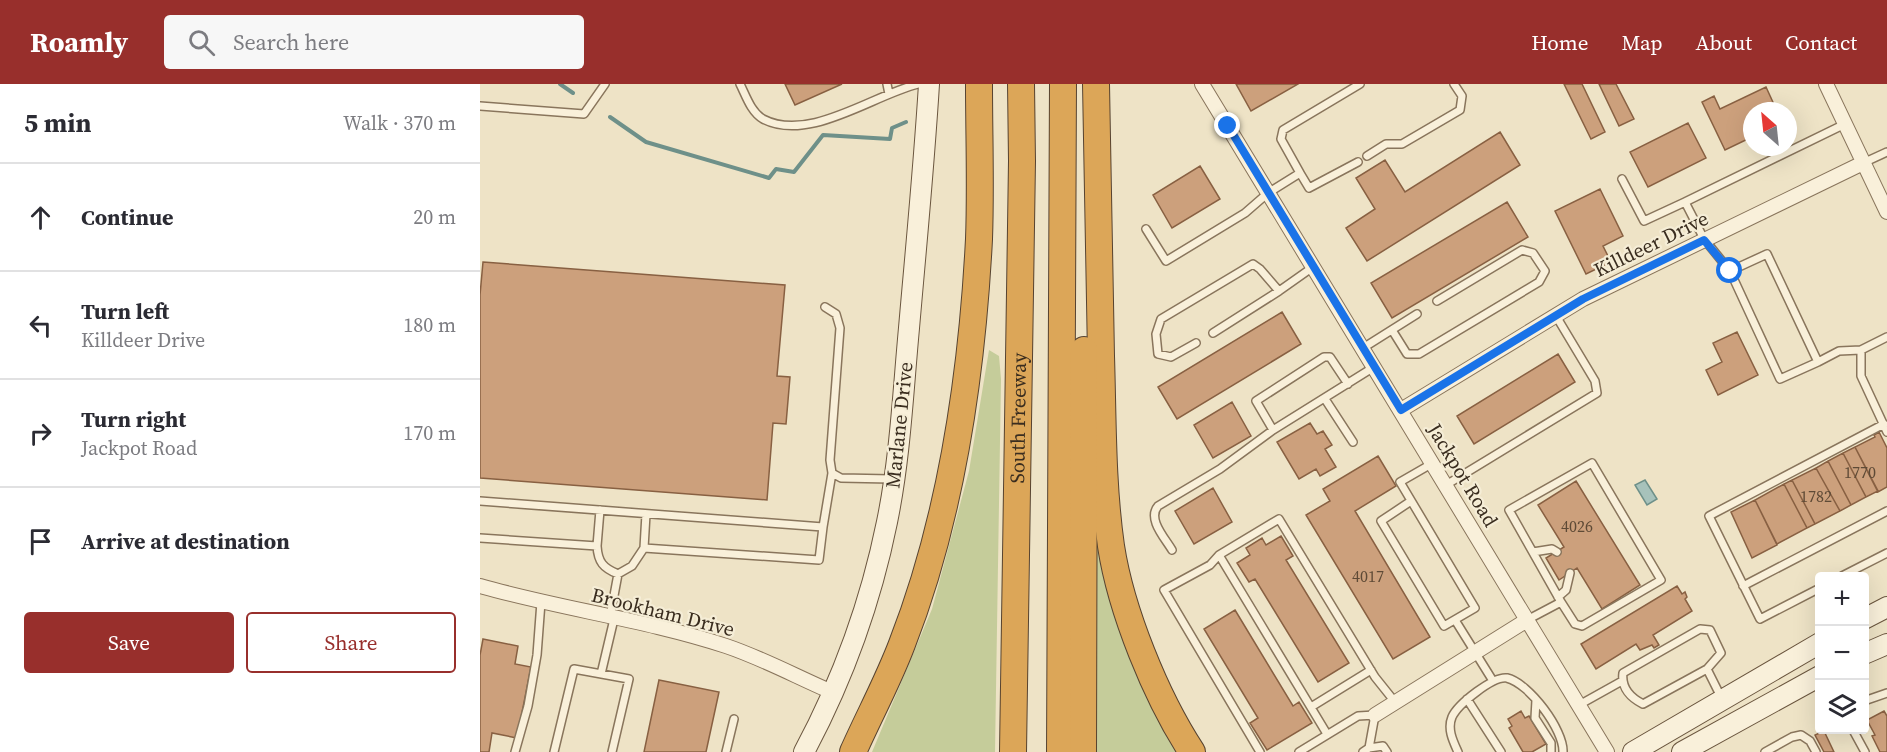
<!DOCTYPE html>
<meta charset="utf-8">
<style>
:root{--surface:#fff;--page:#f7f7f7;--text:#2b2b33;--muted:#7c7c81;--line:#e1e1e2;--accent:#982f2c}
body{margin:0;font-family:"Source Serif 4",serif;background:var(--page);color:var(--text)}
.controls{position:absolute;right:18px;bottom:18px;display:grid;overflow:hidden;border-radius:6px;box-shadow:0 6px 24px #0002}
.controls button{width:54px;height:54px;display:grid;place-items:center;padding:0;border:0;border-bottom:2px solid var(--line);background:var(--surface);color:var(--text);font:30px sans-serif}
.compass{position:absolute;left:1263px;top:18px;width:54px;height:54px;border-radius:50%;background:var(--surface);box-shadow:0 6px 24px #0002;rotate:333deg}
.stop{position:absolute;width:18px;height:18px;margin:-14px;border:4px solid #1a73e8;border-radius:50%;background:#fff}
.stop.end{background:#1a73e8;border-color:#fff;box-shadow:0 2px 6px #0008}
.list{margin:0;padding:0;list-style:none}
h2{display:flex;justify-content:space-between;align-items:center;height:78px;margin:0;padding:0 24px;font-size:26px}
h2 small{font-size:20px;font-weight:400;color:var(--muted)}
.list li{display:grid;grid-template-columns:39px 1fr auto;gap:18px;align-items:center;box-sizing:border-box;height:108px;padding:0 24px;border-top:2px solid var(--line)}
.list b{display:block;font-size:22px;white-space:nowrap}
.list p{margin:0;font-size:20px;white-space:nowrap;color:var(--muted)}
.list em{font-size:20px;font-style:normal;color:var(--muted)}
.actions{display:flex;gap:12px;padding:18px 24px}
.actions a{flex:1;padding:14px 0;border:2px solid var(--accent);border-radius:6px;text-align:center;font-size:21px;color:var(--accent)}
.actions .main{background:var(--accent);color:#fff}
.icon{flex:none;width:33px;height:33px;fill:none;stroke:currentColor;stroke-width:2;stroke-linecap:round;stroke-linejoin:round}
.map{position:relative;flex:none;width:1407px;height:668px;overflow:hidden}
header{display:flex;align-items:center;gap:36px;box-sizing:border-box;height:84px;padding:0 30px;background:var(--accent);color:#fff}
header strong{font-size:28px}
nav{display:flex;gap:33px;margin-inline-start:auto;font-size:21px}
.search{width:420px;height:54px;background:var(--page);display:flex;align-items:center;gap:15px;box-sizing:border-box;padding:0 21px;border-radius:6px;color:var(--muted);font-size:22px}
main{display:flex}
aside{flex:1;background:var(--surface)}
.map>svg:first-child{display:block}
.green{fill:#c5cc9a}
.water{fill:#a7c2bb;stroke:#6e9089;stroke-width:1.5}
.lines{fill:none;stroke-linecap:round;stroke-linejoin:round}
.stream{stroke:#6e9089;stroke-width:4}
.building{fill:#cca07c;stroke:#886042;stroke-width:1.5}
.lane-casing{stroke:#89755c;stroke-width:10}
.street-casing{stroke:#89755c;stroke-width:16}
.secondary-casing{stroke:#6b563f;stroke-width:22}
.highway-casing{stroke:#574330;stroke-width:28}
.lane{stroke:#f9f0da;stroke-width:7}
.street{stroke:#f9f0da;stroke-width:14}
.secondary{stroke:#f9f0da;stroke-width:20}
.highway{stroke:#dca658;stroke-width:26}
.route{stroke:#1a73e8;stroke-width:8}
.labels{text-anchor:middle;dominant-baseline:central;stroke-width:4.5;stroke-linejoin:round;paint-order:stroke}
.number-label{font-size:16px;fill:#5e4a36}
.street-label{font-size:20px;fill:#3a2d1f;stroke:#f5edd6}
</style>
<header>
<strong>Roamly</strong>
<div class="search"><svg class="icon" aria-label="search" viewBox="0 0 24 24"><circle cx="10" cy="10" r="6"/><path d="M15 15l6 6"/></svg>Search here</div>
<nav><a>Home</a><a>Map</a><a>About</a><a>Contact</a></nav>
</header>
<main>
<aside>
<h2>5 min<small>Walk · 370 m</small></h2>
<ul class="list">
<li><svg class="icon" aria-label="ahead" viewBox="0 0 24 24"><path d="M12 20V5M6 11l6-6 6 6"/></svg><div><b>Continue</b></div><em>20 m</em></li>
<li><svg class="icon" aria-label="left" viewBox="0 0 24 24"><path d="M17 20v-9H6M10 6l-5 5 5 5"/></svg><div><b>Turn left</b><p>Killdeer Drive</p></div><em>180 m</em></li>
<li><svg class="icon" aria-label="right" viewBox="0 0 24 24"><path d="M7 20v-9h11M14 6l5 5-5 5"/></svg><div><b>Turn right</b><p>Jackpot Road</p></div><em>170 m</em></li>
<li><svg class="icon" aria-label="arrive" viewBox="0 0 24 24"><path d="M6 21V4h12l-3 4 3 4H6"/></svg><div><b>Arrive at destination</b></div></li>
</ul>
<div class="actions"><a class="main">Save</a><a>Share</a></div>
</aside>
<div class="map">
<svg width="1407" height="668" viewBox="0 0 1407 668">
<rect width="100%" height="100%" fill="#eee3c6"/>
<path class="green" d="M509,266L519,272L521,295L515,668H392L452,525L489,387Z
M615,454H621L702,668H614Z"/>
<path class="water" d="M1165,396L1177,415L1167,421L1155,401Z"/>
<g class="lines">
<path class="stream" d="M80,0L93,9
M130,33L166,58L289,94L296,85L314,88L343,51L410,55L412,44L426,38"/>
</g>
<path class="building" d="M305,0H362L315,21Z
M756,0H818L771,27Z
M1084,0H1102L1125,48L1111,55Z
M1119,0H1136L1154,35L1139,42Z
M1286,3L1297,27H1272V53L1245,66L1222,18L1234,12L1240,25Z
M1208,39L1226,74L1168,103L1150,68Z
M1020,48L1040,81L887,177L866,144L895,125L876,94L905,76L925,108Z
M720,82L740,115L692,144L673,111Z
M1120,105L1143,152L1123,162L1131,178L1106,190L1075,127Z
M1027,118L1048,153L912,234L891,199Z
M3,178L305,201L297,292L310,293L306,340L293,339L287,416L0,394V211Z
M802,228L821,260L697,335L678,303Z
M1257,248L1278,291L1238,311L1226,286L1242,278L1233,259Z
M1078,270L1095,298L994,360L977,332Z
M752,318L771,352L733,374L714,341Z
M830,339L837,350L843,347L852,361L845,365L856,383L840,392L836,385L819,395L797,358Z
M1399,348L1407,364V403L1398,408L1375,363L1395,353L1394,351Z
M1375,363L1398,407L1386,413L1363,369Z
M1363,369L1386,413L1371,421L1348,377Z
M898,372L916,402L875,427L950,553L913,575L826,431L850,417L843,405Z
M1348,377L1371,421L1360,427L1336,384Z
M1336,384L1360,427L1335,440L1312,396Z
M1312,396L1335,440L1327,444L1304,400Z
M1096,397L1160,501L1122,525L1097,484L1079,496L1066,474L1084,463L1058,421Z
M1304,400L1327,444L1297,460L1275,416Z
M733,404L752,438L714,460L695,427Z
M1275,416L1297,461L1272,474L1251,428Z
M801,452L813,472L806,476L869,579L838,598L775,495L769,498L757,479L770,471L766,464L782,454L786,461Z
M1197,502L1202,510L1205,508L1207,513L1205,515L1212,527L1173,551L1179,561L1174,564L1172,561L1160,566L1156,560L1116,585L1101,560Z
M755,526L813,622L819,618L832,639L787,666L770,639L778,634L724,545Z
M3,555L38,562L35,580L51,583L37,654L12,649L9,668H0V571Z
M179,596L239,608L226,668H164Z
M1041,627L1045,634L1049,632L1066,660L1052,668H1043L1029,644L1032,642L1028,635Z
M1404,627L1407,632V668H1400L1392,652L1395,651L1387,636Z
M1344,647L1354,668H1344L1335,651Z"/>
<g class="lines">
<g class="lane-casing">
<path id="lane" d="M260,0C266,12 271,28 283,35C329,59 393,11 438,0
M407,0L409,10
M0,22L104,30L125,0
M1365,40L1205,118L1224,155L1250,187L1287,170L1338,278L1359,267L1381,266
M887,72L906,60H922L980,26L982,12L974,0
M1383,79L1407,68
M820,89L829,104L878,78
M1142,95L1164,137L1205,118
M666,145L686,177L765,129L788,109L820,89L801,55L803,46L880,0
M1250,187L1300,295L1338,278
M345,223L356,230L360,244L350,376L352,389L361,394L411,395
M912,246L927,270H939L1059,198L1065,187L1053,169L1042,166L957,217
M733,249L799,207L833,183
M1407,253L1381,266V292L1407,348
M716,259L691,273L678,270L676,250L681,235L773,180L780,185L799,207
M883,264L937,230
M845,315L873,358
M793,346L776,317L844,273H850L868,300
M966,401L1117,309L1115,297L1076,232
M0,417L343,443L339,476L164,464L152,482L138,490L130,533
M931,417L901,437L964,542L995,524L920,398L953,379
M343,443L352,389
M0,454L117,462C118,478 123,484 138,490
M117,462L120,426
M164,464L166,430
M692,466C685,454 667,435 678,422L740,385L793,346L894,283
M1053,468L1072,465L1077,468
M739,471L847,650
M1362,492L1407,469
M1263,502L1407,427
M1340,504L1280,535L1229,432L1404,340
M1078,513L1086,506L1090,489
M975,536L1013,597
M1047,536L1081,518L1029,426L1112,379L1181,496L1102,542L1095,540L1081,518
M1227,585L1241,569L1230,546L1220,545L1143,589C1141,604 1151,614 1163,620L1227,585L1241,613
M121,590L134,535
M987,615L1021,668
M1056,616L1055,634L1071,659V668
M1384,617L1407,609
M1099,621L1142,597
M831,623L891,586
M1373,646L1385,668
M35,668L48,622L57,571L61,518
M74,668L94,585L149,595L132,668
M246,668L254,635
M780,668L684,506L730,481L739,471L799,435L895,593L915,618
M819,668L878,632L895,631L889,664
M883,668L889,664L903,662L907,668
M978,668C973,657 967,645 972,633C978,620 1013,592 1027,594C1049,599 1084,646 1083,668
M1285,668L1312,653L1321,651L1330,657L1336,668"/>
</g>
<g class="street-casing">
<path id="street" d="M722,0L1127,668
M1346,0L1407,128
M921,326L1103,215L1383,79
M0,502C81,525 167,536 246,562C282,574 317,593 352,608
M895,631L1047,536"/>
</g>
<g class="secondary-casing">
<path id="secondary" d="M1384,535L1407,523
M1384,570L1407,560
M324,668C362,597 391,517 407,438C420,375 423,309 429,244C436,163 444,82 449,0
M1153,668L1340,559
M1202,668L1340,592"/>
</g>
<g class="highway-casing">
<g id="highway">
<path d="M616,0C618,91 619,181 621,272C623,335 622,399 631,462C641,527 676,613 712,668"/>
<path d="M373,668C389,632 408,597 422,560C472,432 492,291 499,155C501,103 499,51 499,0"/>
<path id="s1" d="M533,668L542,77L541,0"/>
<path d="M580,668L583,0"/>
<path d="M603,668L604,266"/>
</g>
</g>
<use href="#lane" class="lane"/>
<use href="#street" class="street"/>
<use href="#secondary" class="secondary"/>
<use href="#highway" class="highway"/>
</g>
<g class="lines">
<path class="route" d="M748,42L921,326L1103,215L1224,156L1250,187"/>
</g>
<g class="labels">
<g class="number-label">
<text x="1380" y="388">1770</text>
<text x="1336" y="412">1782</text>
<text x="1097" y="442">4026</text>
<text x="888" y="492">4017</text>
</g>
<g class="street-label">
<text transform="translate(1171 160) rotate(-26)">Killdeer Drive</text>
<text stroke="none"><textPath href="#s1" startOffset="334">South Freeway</textPath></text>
<text transform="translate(419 341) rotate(-84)">Marlane Drive</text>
<text transform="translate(983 391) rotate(59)">Jackpot Road</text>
<text transform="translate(183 528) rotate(14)">Brookham Drive</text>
</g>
</g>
</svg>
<div class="controls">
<button>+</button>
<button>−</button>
<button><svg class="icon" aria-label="layers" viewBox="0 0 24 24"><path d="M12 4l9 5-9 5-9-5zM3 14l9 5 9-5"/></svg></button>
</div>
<svg class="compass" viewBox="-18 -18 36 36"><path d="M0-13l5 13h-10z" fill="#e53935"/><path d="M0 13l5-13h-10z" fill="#7c7c81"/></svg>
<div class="stop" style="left:1250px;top:187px"></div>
<div class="stop end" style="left:748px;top:42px"></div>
</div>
</main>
